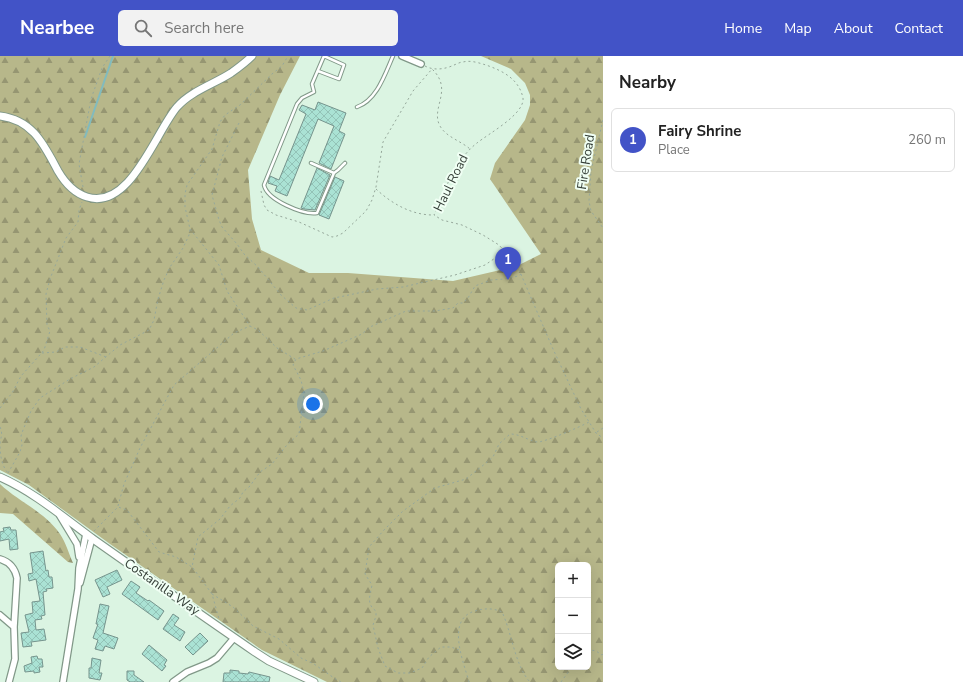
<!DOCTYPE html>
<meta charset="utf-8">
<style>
:root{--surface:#fff;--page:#f2f2f2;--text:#222;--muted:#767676;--line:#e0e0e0;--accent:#4253c7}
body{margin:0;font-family:"Nunito Sans",sans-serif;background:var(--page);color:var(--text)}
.controls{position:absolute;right:12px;bottom:12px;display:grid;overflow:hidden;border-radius:6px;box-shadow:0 4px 16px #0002}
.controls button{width:36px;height:36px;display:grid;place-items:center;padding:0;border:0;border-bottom:1px solid var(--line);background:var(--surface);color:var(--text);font:20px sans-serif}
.you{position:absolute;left:313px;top:348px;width:14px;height:14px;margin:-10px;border:3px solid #fff;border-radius:50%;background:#1a73e8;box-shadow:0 0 0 6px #1a73e833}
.badge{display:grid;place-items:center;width:26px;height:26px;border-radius:50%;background:var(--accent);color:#fff;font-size:13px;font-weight:700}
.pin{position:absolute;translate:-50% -33px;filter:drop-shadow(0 1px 2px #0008)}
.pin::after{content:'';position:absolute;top:21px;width:14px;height:12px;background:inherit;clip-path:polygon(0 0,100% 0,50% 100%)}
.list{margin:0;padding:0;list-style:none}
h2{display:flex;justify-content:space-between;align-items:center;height:52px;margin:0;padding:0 16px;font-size:17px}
h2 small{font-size:13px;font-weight:400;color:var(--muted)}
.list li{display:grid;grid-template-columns:26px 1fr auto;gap:12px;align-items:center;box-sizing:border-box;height:64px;margin:0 8px 8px;padding:0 8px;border:1px solid var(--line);border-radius:6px}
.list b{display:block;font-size:15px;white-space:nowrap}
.list p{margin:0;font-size:13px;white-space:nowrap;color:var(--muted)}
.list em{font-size:13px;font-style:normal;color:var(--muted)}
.icon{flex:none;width:22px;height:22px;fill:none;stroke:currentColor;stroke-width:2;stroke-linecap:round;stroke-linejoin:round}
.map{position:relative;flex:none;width:603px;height:626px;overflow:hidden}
header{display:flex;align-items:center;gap:24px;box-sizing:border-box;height:56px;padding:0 20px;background:var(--accent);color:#fff}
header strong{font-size:19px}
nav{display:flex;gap:22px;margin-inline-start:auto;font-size:14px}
.search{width:280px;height:36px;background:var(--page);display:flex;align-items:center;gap:10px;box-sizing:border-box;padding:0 14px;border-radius:6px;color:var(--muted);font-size:15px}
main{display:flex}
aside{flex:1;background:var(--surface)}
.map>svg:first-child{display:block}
.forest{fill:url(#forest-firs);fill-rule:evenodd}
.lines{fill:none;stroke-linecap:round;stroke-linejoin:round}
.stream{stroke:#81bbbe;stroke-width:2}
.building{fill:url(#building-cross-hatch);stroke:#76948d}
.service-casing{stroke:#819888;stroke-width:4.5}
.minor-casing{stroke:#819888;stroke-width:8}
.tertiary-casing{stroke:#819888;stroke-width:9}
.path{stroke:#95a79a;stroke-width:1;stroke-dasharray:2 3;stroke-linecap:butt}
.service{stroke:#fff;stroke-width:2.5}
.minor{stroke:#fff;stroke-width:5.5}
.tertiary{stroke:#fff;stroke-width:7}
.labels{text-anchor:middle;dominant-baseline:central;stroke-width:4;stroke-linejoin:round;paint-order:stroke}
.street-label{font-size:13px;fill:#353f38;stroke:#f0fff4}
</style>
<header>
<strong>Nearbee</strong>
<div class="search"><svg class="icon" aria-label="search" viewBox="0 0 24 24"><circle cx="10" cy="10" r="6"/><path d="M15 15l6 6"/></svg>Search here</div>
<nav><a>Home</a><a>Map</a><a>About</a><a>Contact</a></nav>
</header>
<main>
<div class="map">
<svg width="603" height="626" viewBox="0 0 603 626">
<defs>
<pattern id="forest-firs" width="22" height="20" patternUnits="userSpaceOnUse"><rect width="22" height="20" fill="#b7b78a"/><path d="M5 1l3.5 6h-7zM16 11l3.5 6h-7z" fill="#969672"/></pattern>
<pattern id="building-cross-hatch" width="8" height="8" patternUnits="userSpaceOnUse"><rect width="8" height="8" fill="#aae2d4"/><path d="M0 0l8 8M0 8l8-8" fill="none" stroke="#93c3b7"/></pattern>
</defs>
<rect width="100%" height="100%" fill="#dbf4e2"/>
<path class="forest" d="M0,0H300L280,39L248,114L252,163L261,194L309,217H348L453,225L517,210L541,198L490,123L495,107L525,64L530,49V39L525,27L511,13L481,0H603V626H327L262,594L110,488L29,429L0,414ZM558,509H588V611H558Z
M0,428C19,446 45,456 60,478C66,487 69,498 73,507L68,506L13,458L0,457Z"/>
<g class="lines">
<path class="stream" d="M85,81L113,0"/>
</g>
<path class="building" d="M318,46L346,57L339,75L345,78L331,113L319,107L334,70L318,63L287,140L275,135L277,130L268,127L270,120L279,124L306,58L299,54L302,49L315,54Z
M317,112L330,119L315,154L304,153L301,152Z
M335,121L344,125L329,163L319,159Z
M10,471L11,474H16L18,493L10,494L9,483L0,485V476L4,475L3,472Z
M43,495L46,515L48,514L49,521H52L53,532L46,533L47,535L43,536L45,559L41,560L42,563L35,564L36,574L44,573L46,584L31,586L32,590L23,591L21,577L29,576L25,559L33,557L32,546L40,545L36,523L29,525L28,518L33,517L30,497Z
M117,514L122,524L107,531L110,538L103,541L95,524Z
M131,525L140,531L136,537L148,545L149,544L164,555L158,564L122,538Z
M100,548L109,550L103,577L118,582L114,593L105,590L103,595L95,593L98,584L93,582L98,568H96Z
M173,558L179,562L174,569L185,576L180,585L163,573Z
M200,577L208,585L193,599L185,591Z
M149,589L167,604L164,609L166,610L162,615L142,598Z
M37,600L38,603H42L43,611H39L40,616L34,617V615L25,616L24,610L32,607L31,601Z
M92,602L101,604L99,617H102L100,624L89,622V612H91Z
M230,614L239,615V617L248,618L249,616L270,621L269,626H223L224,617H230Z
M127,615H134V619L144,626H130L127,624Z"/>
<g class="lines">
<g class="service-casing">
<path id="service" d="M318,15L339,23L344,9L324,0L312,28L314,36L302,42L297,48L264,129C267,144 303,159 317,157L334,117L338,114L345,107
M357,51C377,44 385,18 393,0
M311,107L334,117"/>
</g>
<g class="minor-casing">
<path id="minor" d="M402,0L421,8
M60,460L77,488L79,501
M0,503C10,506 15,512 17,522L14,571L0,559
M80,527L92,482
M9,626L15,603L14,571
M63,626L78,533L79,512L86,478
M173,626L187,616L209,607L217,602L234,582"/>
</g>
<g class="tertiary-casing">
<path id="tertiary" d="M0,60C33,64 44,89 58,115C65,127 74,137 87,141C130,155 156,75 177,51C191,35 214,28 231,17C238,12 246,6 252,0
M0,421C34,436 63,461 93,483C147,521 201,559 255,596L269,605L314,626"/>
</g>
<path class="path" d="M425,10C434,15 446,13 454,9C457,8 460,6 463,6C471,4 479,7 486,9C503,15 519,23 523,42C525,58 488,78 477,87C455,104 445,134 434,159L442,164L462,169L483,179L499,189L517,209L553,293L581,353L596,377L603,382
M603,64L591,115L589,145L591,155L603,172
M239,67L222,101L212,139L219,164L222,171L237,188L244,198L258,211L281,239L296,252L307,254L334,242L344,240L377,233L403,231L455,219L485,209L504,196
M83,131L79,108L91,43L102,12L110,0
M376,133C392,148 412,159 433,159
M261,135L264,149L267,154L276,159L299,166L332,181L337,180L343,177L366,155L372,144L376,131L383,86L413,35L432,13C454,34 430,52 440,70C446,81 461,85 470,93
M190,173L219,209L227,235L250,270L258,274L277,292L295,303
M42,297L56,296L65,291H80L106,301
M0,352L12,337L21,320L39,300L44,294L50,275L47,269L46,238L50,223L66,182L78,166L79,154L82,146
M0,371C3,377 1,381 0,387C0,397 1,409 8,417
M597,376L603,372
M8,417L20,396L22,389L21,380L23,374L31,355L40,342L70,323L94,311L120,289L149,274L154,264L158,243L164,224L170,211L183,192L189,179L190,173L185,151V138L187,129L212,93L220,66L225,59L240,49L272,18L282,10L288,0
M118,450L124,428L140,392L174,329L234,277L250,270
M94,475L118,451L127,454L159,496L176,501L192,511L198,481L220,463L230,450L240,442L243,436L250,430L260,416L272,408L286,390L299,378L304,337L301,324L293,309L296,303L323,295L362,278L370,271L406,255H435L453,252L458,247H463L468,242L475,230L491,224L505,223L518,220L521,218
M193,512L212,538L219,563
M212,538L233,551L253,570L279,583L301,602L314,608L334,622L341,626
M459,594L451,591H441L429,601L422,612L410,617H398L385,610L378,592L373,569L376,560V555C366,548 370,540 372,529L365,518L369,491L384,474L403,455L435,432L466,423L481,411L493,401L499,388L510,378C520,378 527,384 537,386C543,387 582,370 589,366
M588,596L591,594L596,595L602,599L603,598
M469,626C464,607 445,563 475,555C485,552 493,552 502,556C512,577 515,610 530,626
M561,626L572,611"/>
<use href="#service" class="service"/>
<use href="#minor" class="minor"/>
<use href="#tertiary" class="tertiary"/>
</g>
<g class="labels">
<g class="street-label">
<text transform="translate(586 106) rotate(-81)">Fire Road</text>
<text transform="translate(451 127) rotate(-64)">Haul Road</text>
<text transform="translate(162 531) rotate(35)">Costanilla Way</text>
</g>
</g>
</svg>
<div class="controls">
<button>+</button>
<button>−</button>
<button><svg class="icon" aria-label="layers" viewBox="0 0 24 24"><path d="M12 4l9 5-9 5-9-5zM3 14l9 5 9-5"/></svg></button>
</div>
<div class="you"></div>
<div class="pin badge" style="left:508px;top:224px">1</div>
</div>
<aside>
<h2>Nearby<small></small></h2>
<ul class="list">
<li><span class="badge">1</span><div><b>Fairy Shrine</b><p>Place</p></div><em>260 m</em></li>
</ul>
</aside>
</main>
